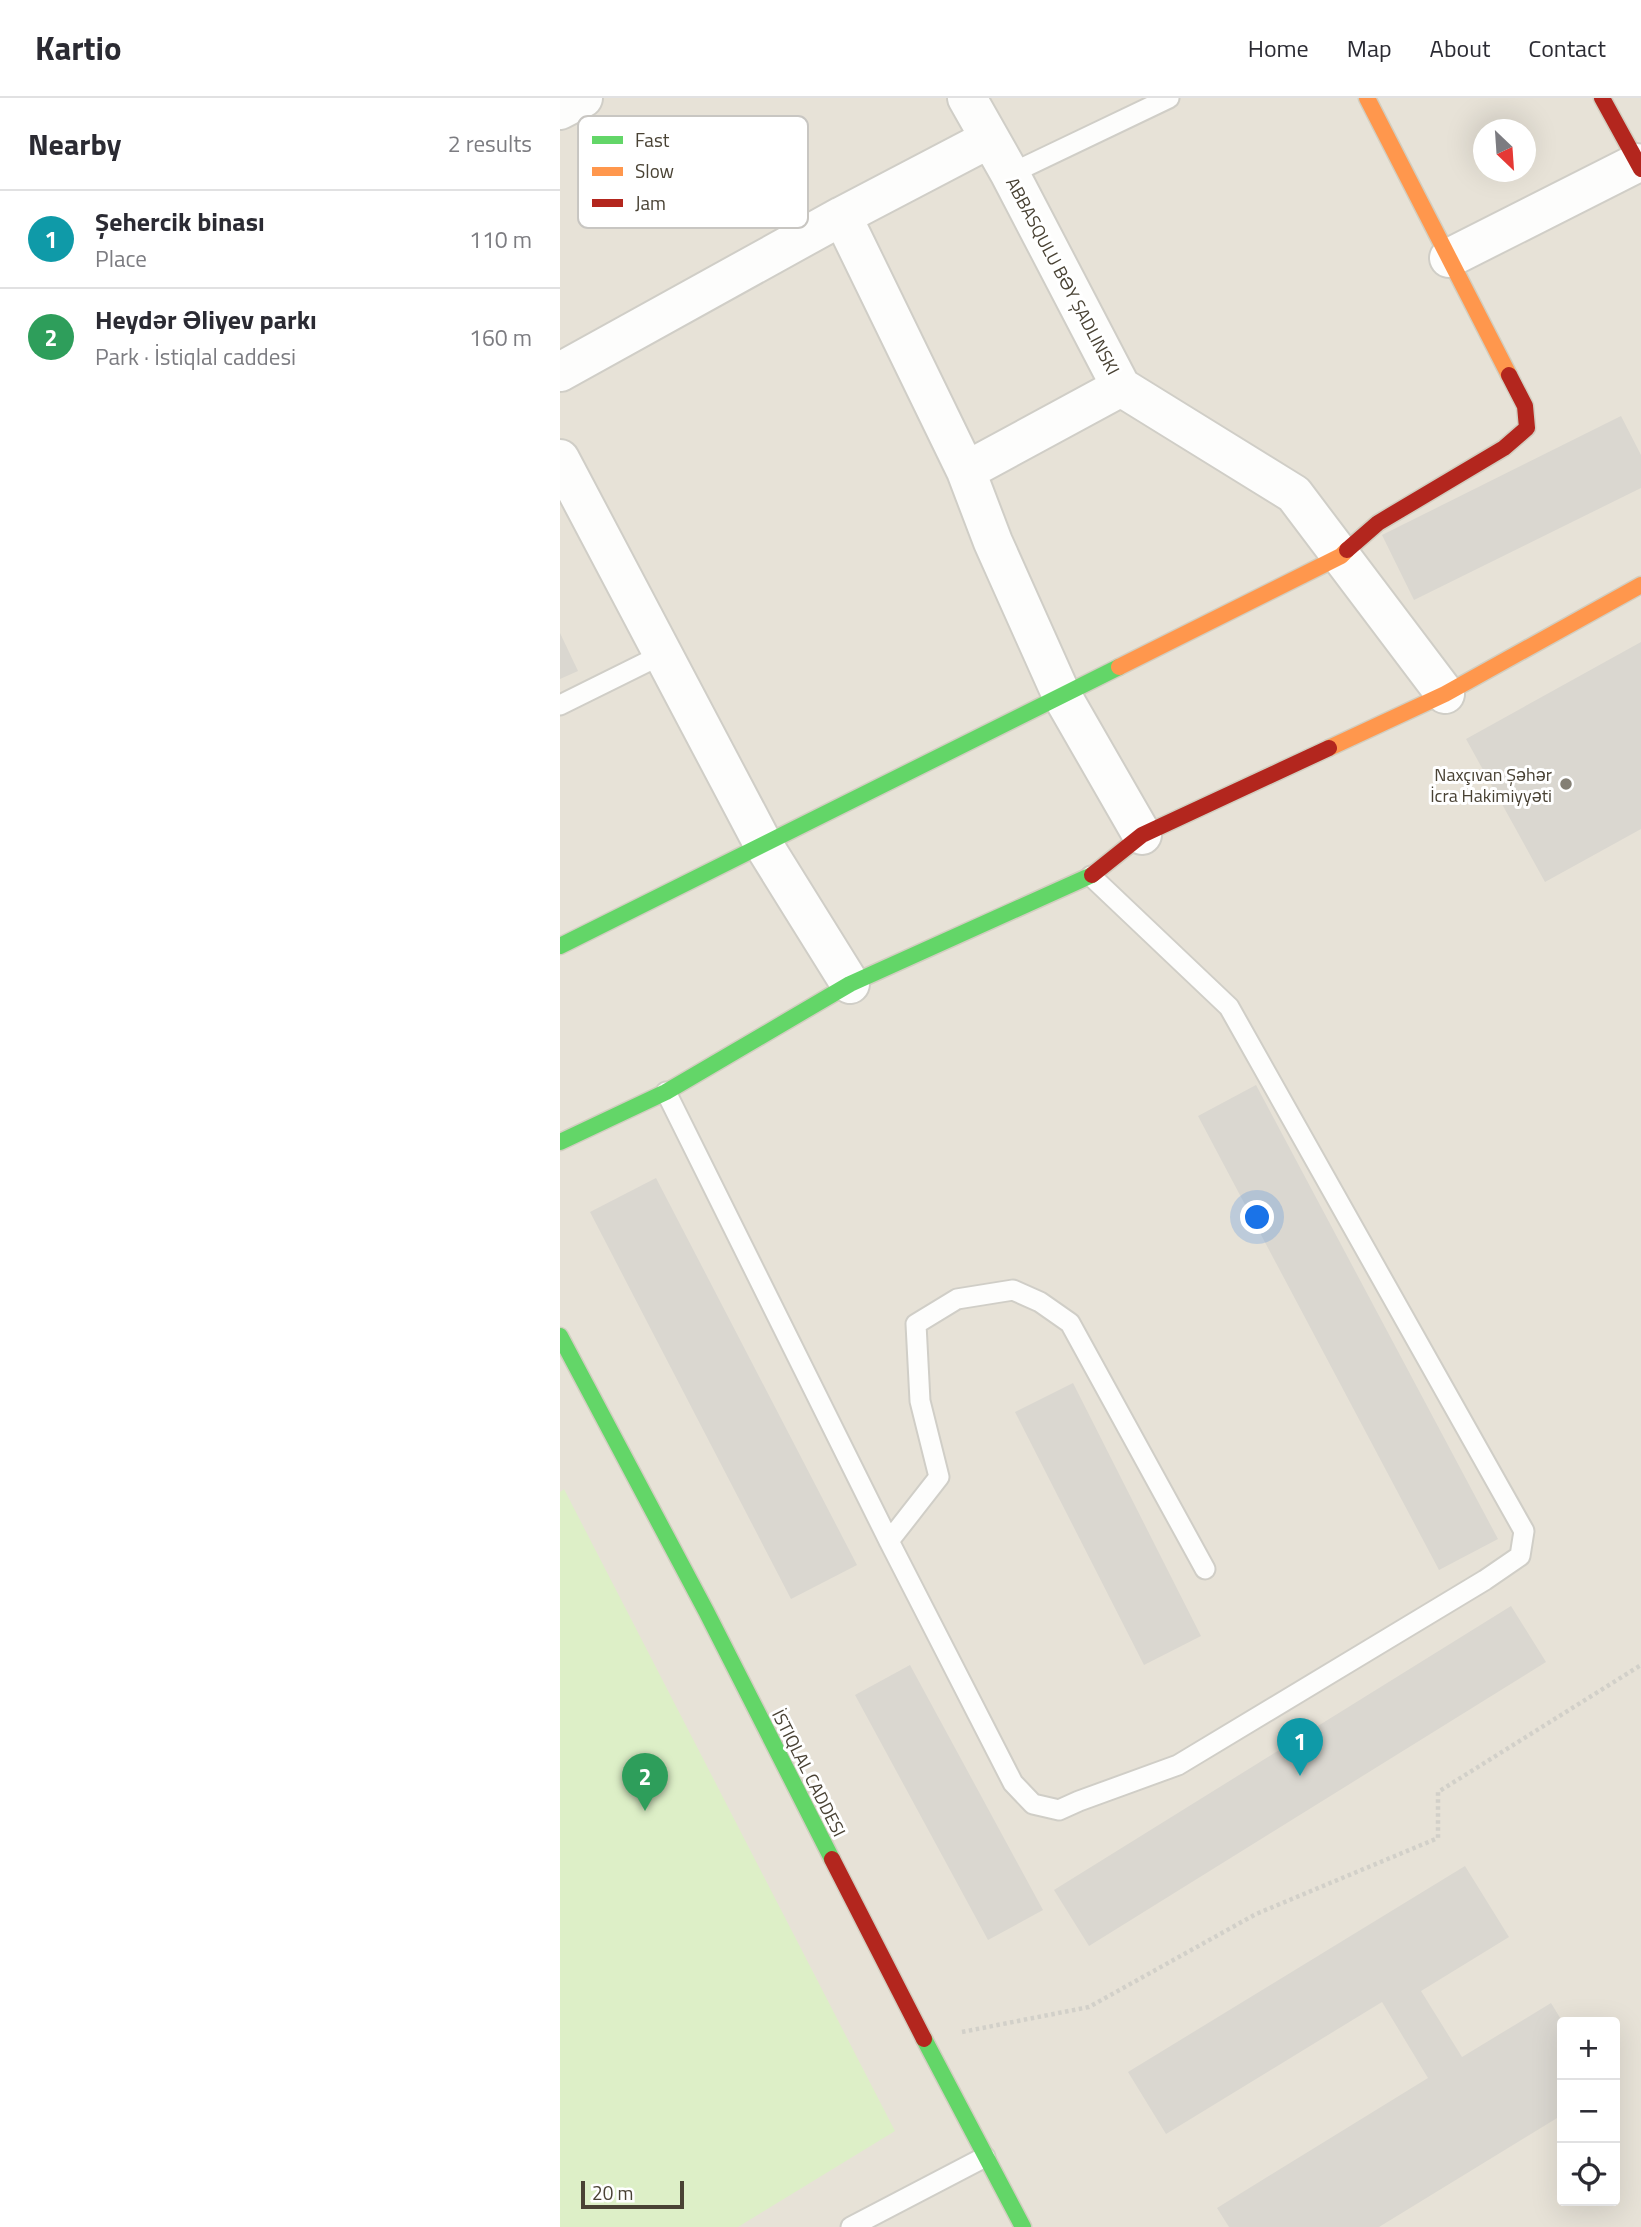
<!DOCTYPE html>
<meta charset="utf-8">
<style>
:root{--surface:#fff;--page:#f2f2f3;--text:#2b2b33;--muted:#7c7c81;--line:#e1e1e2;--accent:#847f74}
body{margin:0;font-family:"Titillium Web",sans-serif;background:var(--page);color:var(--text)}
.controls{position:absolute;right:21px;bottom:21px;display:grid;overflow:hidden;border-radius:7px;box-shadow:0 7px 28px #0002}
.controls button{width:63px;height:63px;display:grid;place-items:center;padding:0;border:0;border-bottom:2px solid var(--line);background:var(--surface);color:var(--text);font:35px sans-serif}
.compass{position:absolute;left:913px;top:21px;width:63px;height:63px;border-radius:50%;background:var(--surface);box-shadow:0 7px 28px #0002;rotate:155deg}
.scale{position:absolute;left:21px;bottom:18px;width:103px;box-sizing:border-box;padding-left:7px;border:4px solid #494234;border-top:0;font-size:19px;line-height:24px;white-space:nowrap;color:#494234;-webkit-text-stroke:5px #fff;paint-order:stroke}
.you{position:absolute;left:698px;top:1120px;width:24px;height:24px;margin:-18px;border:5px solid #fff;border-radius:50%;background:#1a73e8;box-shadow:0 0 0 10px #1a73e833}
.badge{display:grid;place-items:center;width:46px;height:46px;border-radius:50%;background:var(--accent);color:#fff;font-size:23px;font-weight:700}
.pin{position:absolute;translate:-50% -58px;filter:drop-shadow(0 2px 4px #0008)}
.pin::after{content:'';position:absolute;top:37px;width:24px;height:21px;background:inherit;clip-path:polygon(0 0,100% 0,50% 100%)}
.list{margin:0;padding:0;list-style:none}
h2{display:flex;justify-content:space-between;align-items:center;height:91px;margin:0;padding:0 28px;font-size:30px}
h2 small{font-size:23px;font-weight:400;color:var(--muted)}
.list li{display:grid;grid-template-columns:46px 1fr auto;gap:21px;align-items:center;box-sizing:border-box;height:98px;padding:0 28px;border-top:2px solid var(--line)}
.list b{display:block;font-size:26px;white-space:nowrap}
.list p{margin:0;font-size:23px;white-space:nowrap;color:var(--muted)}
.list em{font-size:23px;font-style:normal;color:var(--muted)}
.icon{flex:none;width:38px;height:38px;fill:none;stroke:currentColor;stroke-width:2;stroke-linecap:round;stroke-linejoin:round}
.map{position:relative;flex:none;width:1081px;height:2129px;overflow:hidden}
header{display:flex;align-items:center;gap:42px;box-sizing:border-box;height:98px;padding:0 35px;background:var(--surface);border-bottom:2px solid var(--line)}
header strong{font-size:33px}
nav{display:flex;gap:38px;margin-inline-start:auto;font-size:24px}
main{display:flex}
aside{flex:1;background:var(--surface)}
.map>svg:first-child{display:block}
.residential{fill:#e7e2d7;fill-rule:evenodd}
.green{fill:#ddefc7}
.building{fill:#dad7d0}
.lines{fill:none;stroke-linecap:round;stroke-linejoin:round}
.lane-casing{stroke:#d0cec7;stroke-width:23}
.street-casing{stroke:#d0cec7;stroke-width:42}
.fast-casing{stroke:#d2cec0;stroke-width:19}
.slow-casing{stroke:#d2cec0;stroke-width:19}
.jam-casing{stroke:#d2cec0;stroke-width:19}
.path{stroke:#d2d0c9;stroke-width:4.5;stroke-dasharray:3.5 3.5;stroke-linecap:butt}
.lane{stroke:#fdfdfc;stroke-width:19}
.street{stroke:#fdfdfc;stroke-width:38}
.fast{stroke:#63d668;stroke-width:16}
.slow{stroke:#ff974d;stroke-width:16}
.jam{stroke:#b3261e;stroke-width:16}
.poi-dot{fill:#847f74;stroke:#fff;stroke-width:2.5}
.labels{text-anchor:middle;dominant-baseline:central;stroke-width:6;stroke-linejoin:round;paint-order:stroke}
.street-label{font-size:18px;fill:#494234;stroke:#fff}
.poi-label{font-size:18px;fill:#494234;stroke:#fff;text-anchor:end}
.key{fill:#fff;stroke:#c8c6c2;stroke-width:2}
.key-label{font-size:19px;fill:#494234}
</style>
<header>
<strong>Kartio</strong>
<nav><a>Home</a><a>Map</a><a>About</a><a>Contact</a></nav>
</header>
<main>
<aside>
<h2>Nearby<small>2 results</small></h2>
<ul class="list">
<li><span class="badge" style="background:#0f9aa8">1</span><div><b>Şehercik binası</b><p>Place</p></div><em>110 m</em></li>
<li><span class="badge" style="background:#2e9e5b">2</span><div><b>Heydər Əliyev parkı</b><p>Park · İstiqlal caddesi</p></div><em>160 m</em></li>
</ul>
</aside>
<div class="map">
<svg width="1081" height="2129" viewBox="0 0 1081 2129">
<rect width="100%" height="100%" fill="#f2f0ea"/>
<path class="residential" d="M0,0H1081V2129H0ZM923,32H965V74H923ZM1002,1924H1055V2103H1002Z"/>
<path class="green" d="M4,1391L335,2033L178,2129H0V1394Z"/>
<path class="building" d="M1061,318L1081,357V390L854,502L822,437Z
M0,535L18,573L0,581Z
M1081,544V731L985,784L906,641Z
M696,987L938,1441L879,1472L638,1018Z
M96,1080L297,1467L231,1501L30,1114Z
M513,1285L641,1538L584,1567L455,1314Z
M951,1508L986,1564L529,1848L494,1792Z
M350,1567L483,1812L428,1842L295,1597Z
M905,1768L949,1839L861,1893L902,1959L991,1905L1002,1923V2017L819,2129H669L657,2110L868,1980L822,1904L606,2036L568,1974Z"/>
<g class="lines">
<g class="lane-casing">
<path id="lane" d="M450,76L609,0
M0,607L103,556
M106,994L329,1443L453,1685L473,1706L499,1712L519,1703L618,1667L925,1482L960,1458L964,1433L669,909L531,778
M329,1443L379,1379L360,1303L356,1226L397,1201L453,1192L480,1204L510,1225L645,1471
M291,2129L425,2059"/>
</g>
<g class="street-casing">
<path id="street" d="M407,0L450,76L561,289L734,396L885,596
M0,12L23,0
M282,118L406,373
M889,160L1077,65
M0,274L282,118L429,41
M561,289L406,373L433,444L501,596L582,737
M0,361L203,746L290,886"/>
</g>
<g class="fast-casing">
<path id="fast" d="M0,848L559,569
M0,1044L106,994L290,886L532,777
M0,1238L146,1513L272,1761
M364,1941L463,2129"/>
</g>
<g class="slow-casing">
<path id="slow" d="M807,0L949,277
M559,569L781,458L787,452
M769,650L885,596L1081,487"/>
</g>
<g class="jam-casing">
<path id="jam" d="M1042,0L1081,71
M787,452L818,425L944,350L967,330L965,308L949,277
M532,777L582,737L769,650
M272,1761L364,1941"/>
</g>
<path class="path" d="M402,1934L529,1909L696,1816L878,1740V1694L1081,1567"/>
<use href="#lane" class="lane"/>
<use href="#street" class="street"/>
<use href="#fast" class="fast"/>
<use href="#slow" class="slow"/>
<use href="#jam" class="jam"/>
</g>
<circle class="poi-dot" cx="1006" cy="686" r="7"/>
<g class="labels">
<g class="street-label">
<text transform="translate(503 178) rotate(62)">ABBASQULU BƏY ŞADLINSKI</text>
<text transform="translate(249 1675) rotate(63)">İSTIQLAL CADDESI</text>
</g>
<g class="poi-label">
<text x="992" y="676">Naxçıvan Şəhər<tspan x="992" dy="21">İcra Hakimiyyəti</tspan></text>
</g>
</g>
<rect x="18" y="18" width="230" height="112" rx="10" class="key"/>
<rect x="32" y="38" width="31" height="8" fill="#63d668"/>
<rect x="32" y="69" width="31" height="9" fill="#ff974d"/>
<rect x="32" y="101" width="31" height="8" fill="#b3261e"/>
<g class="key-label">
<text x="75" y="49">Fast</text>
<text x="75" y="80">Slow</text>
<text x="75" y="112">Jam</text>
</g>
</svg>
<div class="controls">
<button>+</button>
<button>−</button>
<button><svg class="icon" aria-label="locate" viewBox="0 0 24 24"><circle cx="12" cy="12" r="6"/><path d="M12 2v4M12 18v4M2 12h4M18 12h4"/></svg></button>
</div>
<svg class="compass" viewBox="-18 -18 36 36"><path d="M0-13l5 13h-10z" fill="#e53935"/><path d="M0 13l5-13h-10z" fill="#7c7c81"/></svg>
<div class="scale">20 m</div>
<div class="you"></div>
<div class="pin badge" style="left:740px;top:1678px;background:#0f9aa8">1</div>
<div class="pin badge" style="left:85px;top:1713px;background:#2e9e5b">2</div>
</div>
</main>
